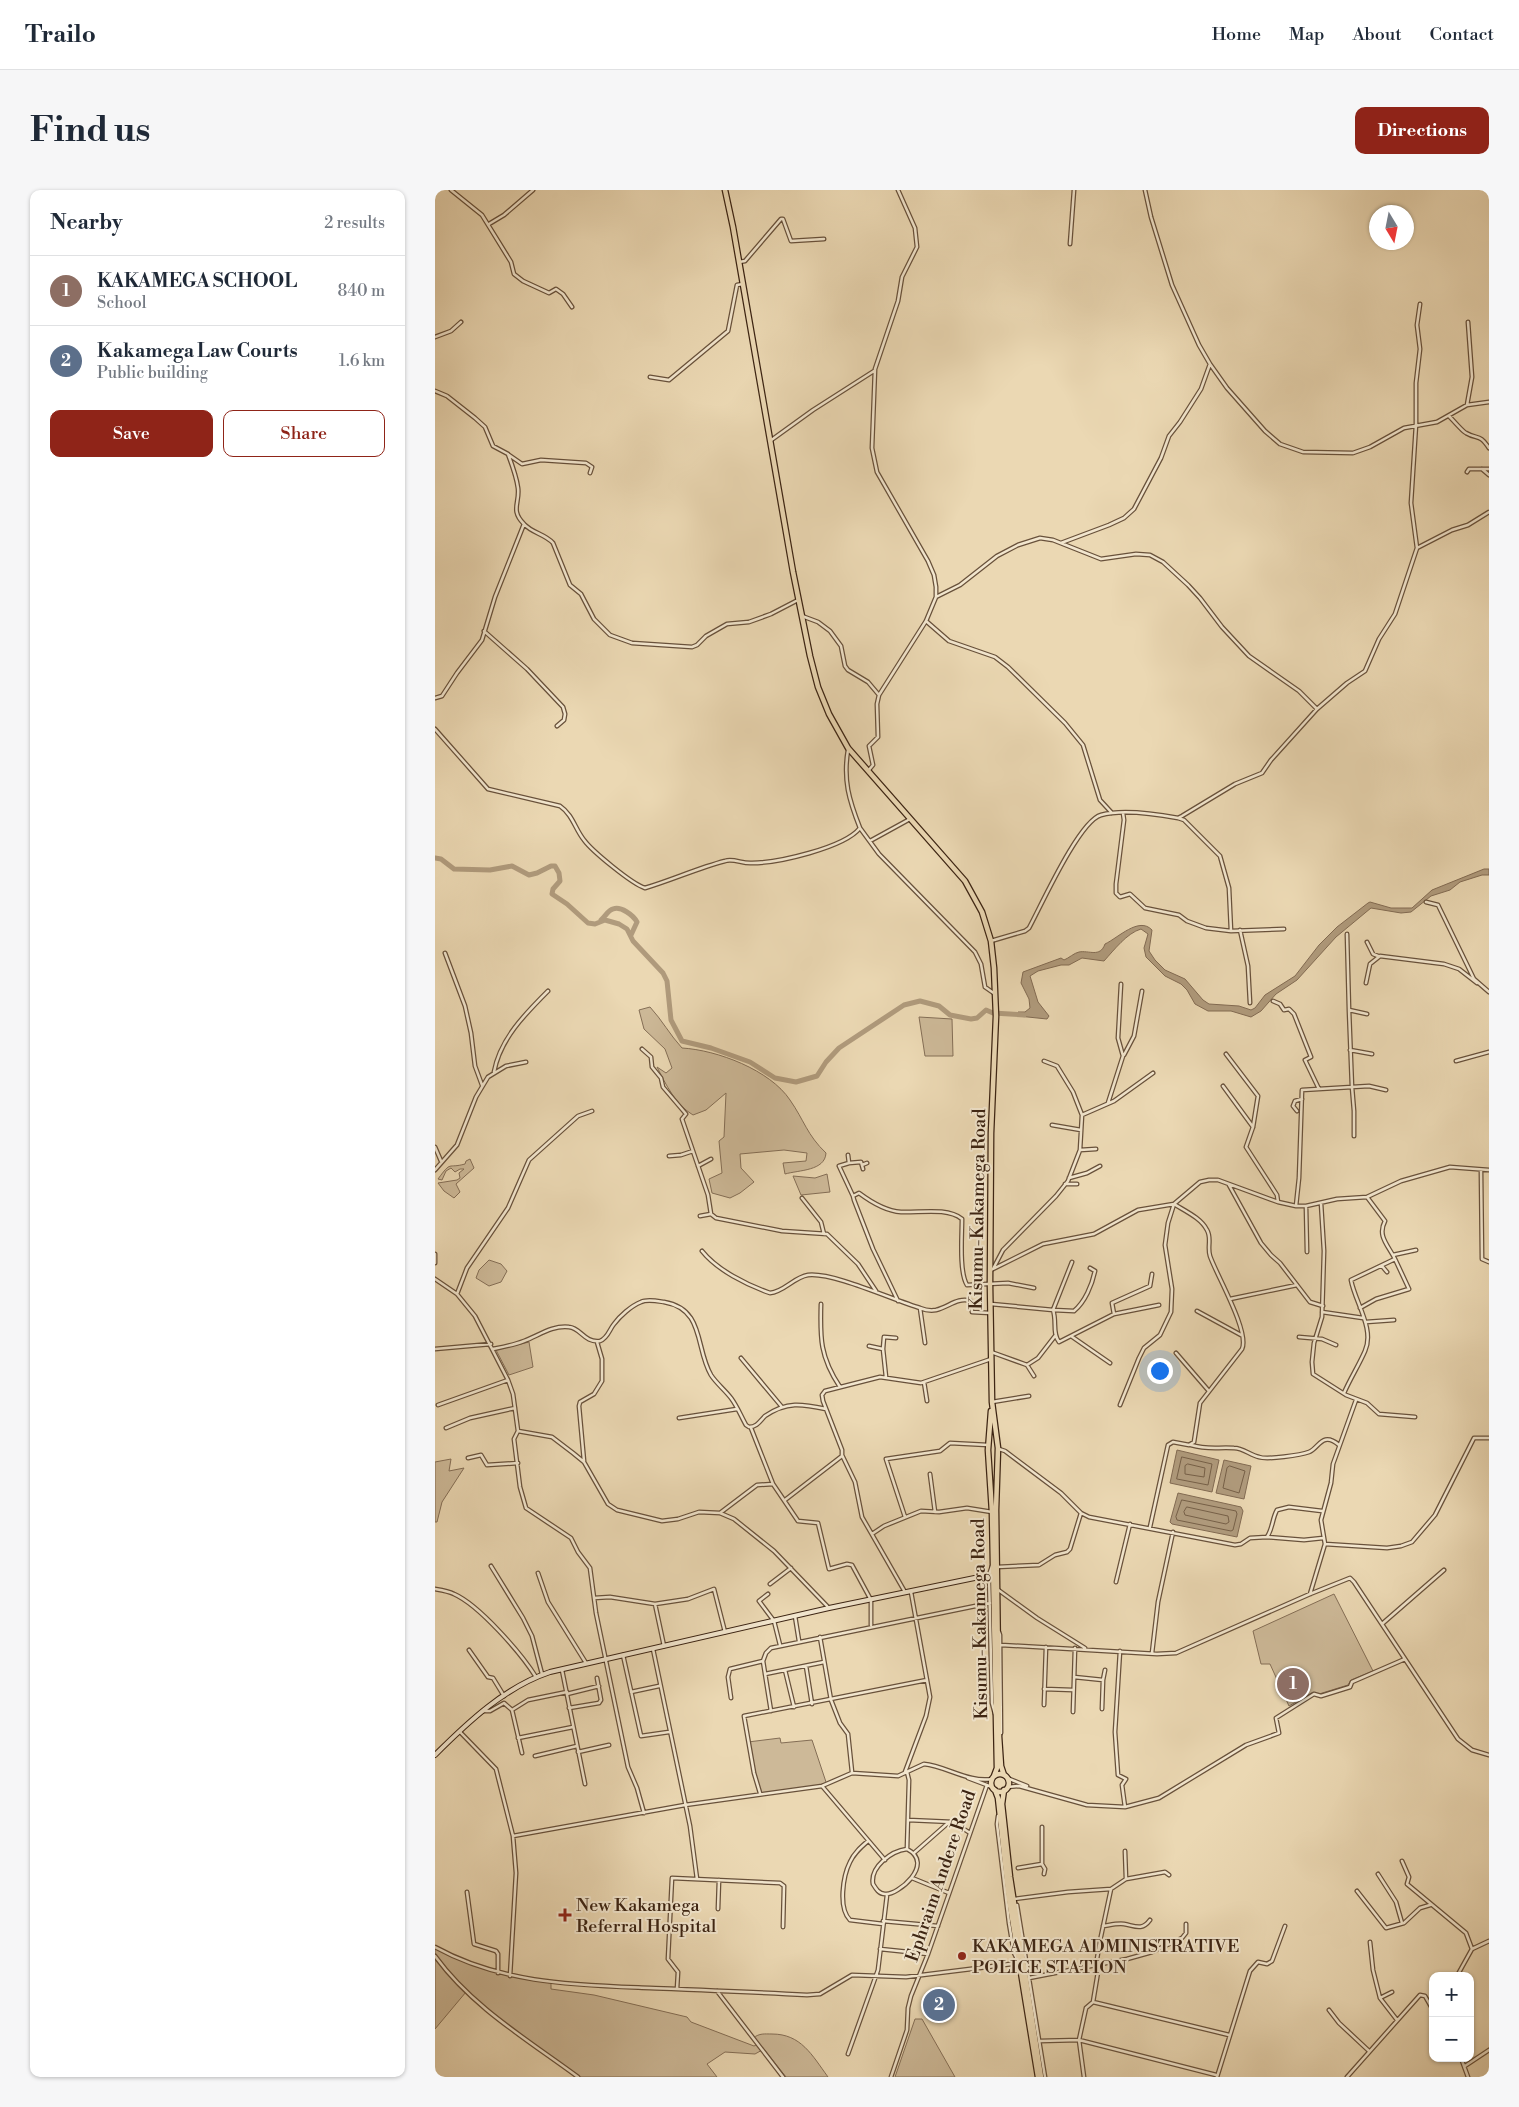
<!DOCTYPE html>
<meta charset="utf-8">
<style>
:root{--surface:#fff;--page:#f6f6f7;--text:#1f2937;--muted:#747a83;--line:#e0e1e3;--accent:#8f2418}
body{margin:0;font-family:"Libre Bodoni",serif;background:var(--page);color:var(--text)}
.controls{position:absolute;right:15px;bottom:15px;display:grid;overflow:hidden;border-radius:10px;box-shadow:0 1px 4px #0004}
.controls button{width:45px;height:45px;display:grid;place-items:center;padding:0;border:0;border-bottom:1px solid var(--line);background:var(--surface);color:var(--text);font:25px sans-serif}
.compass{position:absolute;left:934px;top:15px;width:45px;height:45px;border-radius:50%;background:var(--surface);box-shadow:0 1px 4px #0004;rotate:170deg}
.you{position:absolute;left:724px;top:1180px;width:18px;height:18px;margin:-12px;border:4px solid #fff;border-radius:50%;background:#1a73e8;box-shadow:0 0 0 8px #1a73e833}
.badge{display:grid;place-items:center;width:32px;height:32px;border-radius:50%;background:var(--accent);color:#fff;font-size:16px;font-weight:700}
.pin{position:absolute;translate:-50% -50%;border:2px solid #fff;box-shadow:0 1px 5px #0006}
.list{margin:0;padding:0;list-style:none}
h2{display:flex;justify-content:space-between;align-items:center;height:65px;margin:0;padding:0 20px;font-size:21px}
h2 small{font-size:16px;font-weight:400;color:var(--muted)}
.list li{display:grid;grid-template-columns:32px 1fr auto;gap:15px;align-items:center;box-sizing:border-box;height:70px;padding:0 20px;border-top:1px solid var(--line)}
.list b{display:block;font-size:19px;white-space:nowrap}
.list p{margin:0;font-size:16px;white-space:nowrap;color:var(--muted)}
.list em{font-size:16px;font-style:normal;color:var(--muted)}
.actions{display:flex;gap:10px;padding:15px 20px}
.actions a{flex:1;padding:11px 0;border:1px solid var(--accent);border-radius:10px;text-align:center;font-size:18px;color:var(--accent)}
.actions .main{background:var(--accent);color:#fff}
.map{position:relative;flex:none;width:1054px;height:1887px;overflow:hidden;border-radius:10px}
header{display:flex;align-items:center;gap:30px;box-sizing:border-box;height:70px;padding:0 25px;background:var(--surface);border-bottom:1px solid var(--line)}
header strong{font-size:24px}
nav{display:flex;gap:28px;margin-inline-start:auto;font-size:18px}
.intro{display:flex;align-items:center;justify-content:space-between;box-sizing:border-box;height:120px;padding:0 30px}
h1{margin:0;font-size:35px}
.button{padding:12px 22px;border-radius:10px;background:var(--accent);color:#fff;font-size:18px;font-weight:700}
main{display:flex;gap:30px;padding:0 30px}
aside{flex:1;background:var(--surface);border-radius:10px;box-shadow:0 1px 4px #0004}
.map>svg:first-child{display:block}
.green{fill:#cdb998;stroke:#846e56}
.water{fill:#b09b7d;stroke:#826b53}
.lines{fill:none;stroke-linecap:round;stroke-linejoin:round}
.shore{stroke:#766048;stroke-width:1}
.river{stroke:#b09b7d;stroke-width:5}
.minor-casing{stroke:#68513b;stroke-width:5}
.secondary-casing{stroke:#3c2413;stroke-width:6}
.trunk-casing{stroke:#3c2413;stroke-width:7}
.minor{stroke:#f2e6ce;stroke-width:2.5}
.secondary{stroke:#f2e6ce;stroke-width:4}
.trunk{stroke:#ebd8b3;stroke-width:4.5}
.poi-dot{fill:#8f2418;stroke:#f2e6ce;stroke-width:2}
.labels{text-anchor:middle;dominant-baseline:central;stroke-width:4;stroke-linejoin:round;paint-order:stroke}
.street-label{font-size:18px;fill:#3c2413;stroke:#f2e6ce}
.poi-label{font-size:18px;fill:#3c2413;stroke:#f2e6ce;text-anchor:start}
</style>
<header>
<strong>Trailo</strong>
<nav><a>Home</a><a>Map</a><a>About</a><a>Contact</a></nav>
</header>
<div class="intro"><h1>Find us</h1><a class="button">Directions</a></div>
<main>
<aside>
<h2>Nearby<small>2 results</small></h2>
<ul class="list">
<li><span class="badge" style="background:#8d6e63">1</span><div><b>KAKAMEGA SCHOOL</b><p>School</p></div><em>840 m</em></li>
<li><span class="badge" style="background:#5c6f8a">2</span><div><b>Kakamega Law Courts</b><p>Public building</p></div><em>1.6 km</em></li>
</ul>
<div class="actions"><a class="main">Save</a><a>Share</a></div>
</aside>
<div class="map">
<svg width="1054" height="1887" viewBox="0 0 1054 1887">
<rect width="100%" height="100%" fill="#ebd8b3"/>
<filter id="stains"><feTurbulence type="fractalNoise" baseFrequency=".004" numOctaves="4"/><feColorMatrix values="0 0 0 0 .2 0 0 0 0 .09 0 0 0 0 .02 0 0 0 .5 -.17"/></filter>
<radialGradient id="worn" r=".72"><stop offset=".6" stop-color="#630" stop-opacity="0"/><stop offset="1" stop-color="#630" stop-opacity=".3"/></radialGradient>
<path class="green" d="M215,817C227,830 235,845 247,858C282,860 335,880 355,910C369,930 372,945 391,963C390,981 364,980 350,984L348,973L371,971L372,963L349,960L305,964L306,978L319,992L305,1003L295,1008L277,1003L274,989L287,983L284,951L289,947L291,903L271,920L258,925C241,915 231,895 222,877L231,883L237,878L230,859L209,839L204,820Z
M484,827L517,829L518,866H490Z
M35,969L39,978L21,994L25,1002L19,1008L9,1001L3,993L22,990L25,988L24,983L29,979H25L20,982L16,978L11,981L7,990L3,989C17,970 12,979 30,974L31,971Z
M392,984L395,1002L366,1005L358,986L380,988Z
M54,1070L66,1074L72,1081L66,1092L54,1096L41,1088L44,1080Z
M94,1152L98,1177L74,1185L61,1160Z
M16,1269L14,1281L29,1278L7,1312L2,1332H0V1272Z
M899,1404L938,1481L916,1490L913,1495L884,1504L878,1502L854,1516L835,1474H826L818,1441Z
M345,1548L346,1553L377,1550L392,1595L325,1603L313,1552Z
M0,1758C42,1778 71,1786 116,1793V1799L159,1805L252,1827L256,1832L319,1856L323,1854L318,1848C325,1843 329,1844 337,1844C366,1844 377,1865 393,1887H351L329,1859L320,1864L290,1862L272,1874L282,1887H144L70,1833L31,1802L0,1839Z
M480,1829H487L520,1887H460Z"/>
<path class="water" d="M1049,679H1054V685H1047L1025,692L1015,700L996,706L976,722L966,723L936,718L901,747L862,790L841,804L826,821L816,827L796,821H773L760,814L752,800L746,794L730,786L711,767L709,758L713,744L706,739C692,743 679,760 669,771L647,768L634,775H626L603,781L595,786L603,812L614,826L612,829L583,826V822H590L595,818L594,809L586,793L588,782L626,768L629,770C634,768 639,763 644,762C654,760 665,768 670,754C683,748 704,726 717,740L714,761L720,770L730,780L750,789L768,810L774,814L804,816L816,820L820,818L830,805L860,786L884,755L902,737L933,713L935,712L956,718H977L997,700Z
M742,1260L784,1270L777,1302L735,1293Z
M789,1270L816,1276L809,1309L781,1303Z
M743,1303L806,1317L808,1321L802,1347L737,1334L735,1332Z"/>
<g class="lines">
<path class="shore" d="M747,1267L777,1274L773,1295L742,1289Z
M753,1274L770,1278L769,1287L750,1284V1276Z
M795,1276L810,1281L804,1303L788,1298L792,1278Z
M747,1310L801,1321L802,1324L798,1340L796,1341L742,1330L741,1327Z
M752,1317L793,1326L794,1332L791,1334L750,1325L749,1322Z"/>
<path class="river" d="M0,668L6,669L19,679L55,680L77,676L94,685L102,683L116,676H120L124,683L125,691L118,699L117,704L132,714L153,733L160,734L170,730L184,734L192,739L198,751L228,783L232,791L236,830L247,851L276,858L315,872L340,888L361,892L382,886L391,872L404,858L469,815L485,811L504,816L515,825L536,829L542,828L551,820L558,823L589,825
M166,730C170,727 173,720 178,719C186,716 198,725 202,732L196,745"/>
<g class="minor-casing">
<path id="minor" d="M16,0L47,25L76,72L79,84L88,91L114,103L121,99L128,104L137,117
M710,0L716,27L737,95L764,155L775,174L792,198L830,241L845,254L868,262L918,263L935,257L969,238L1002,232L1032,215L1054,212
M54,34L69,25L98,0
M635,54L639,0
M304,72L310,71L346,29H348L356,51L389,49
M0,147L16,141L26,132
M215,187L234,190L293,141L302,95L308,94
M0,201L12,206L40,228L50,237L58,256L73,264C76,272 82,290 83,298C85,313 75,320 89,334C97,343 110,344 118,353L135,395L146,404L159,429L175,445L197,453L257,457L262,455L271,446L292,434L314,432L336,424L363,410
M1032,215L1037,187L1033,132
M1014,226C1017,229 1028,242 1031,243C1043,250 1044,243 1054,258
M335,251L378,220L439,181
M74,265L87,274L106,270L151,273L157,277L155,283
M1047,279L1054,285
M1032,282L1034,279H1054
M626,353L674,335L689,328L699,319L726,268L734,246L745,232L766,199L775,174
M982,358L1017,340L1033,335L1054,322
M501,407L525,395L562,366L583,355L605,348L618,350L666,369L701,364L715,365L728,372L753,395L765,408L787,437L814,466L864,501L882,519
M367,426L383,432L395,441L406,456L410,476L413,480L433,492L444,505
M491,431L514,451L560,467L573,477L630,533L648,555L665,610L677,623
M49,441L92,479L128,517L130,524L129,530L122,536
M0,508L7,506L22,483L47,450L60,407L89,334
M0,539L53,599L125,616C138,625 140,639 149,650C157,661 197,694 210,698C237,690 263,678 290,671C298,668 308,674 317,673C342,673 409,658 425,638C414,610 408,590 413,560
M433,581L438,575L434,556L443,547L442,514L444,505L491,431L501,407V397L499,385L493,371L442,282L437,258L440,179L463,111L467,87L482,57L480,38L463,0
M688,623L689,630L681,694V703L685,707L695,704L710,718L744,725L752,731L771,738L796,741L849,739
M743,628L749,630L785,666L794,698L796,741
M425,638L444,664L540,762L546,774L550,797L560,804
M435,651L475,629
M991,712L1003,715L1039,789L1054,802
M805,740L813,776L815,813
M912,744L914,820
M556,751L590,741L594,738C606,716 644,631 666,625C688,619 721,624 743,628L747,626L800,594L827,583L836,570L882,519L912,493L930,481L944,449L960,424L982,358L976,313L981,235V193L985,159L982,135L985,114
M932,752L938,764L943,766
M10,763L30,816L36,843L40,876L47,895
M931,793L935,774L945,766L1009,774L1024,779L1042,793
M838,811L845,814L849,820L854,819L859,824L876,867L870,870L884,899
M932,824L914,820L917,897L934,896L951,900
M207,859L216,867L217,877L226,888L228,897L251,924L247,929L273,1005L276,1024
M915,860L937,864
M791,864L823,906L818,937L811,957L842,1005L843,1012
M689,865L699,846L707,801
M609,871L622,876L638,902L647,925
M1021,871L1054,862
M59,882C65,849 90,824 113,801
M788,896L818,937
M673,913L688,866L683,848L686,794
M862,921L858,916L860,911L867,909
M617,935L646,940
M0,957L6,971
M645,960L661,959
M413,965L414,973
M234,966L246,965L258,961
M427,975L432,973
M263,976L276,969
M0,980L22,955L41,907L53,887L71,876L91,872
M1046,980L1047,1069L1054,1072
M634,988L652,983L665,976
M630,994H642
M794,995L826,1053L836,1065L845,1073L875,1112L888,1116
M418,1006L404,976L414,973L426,972L428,979
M367,1008L386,1032L389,1044
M886,1013L889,1061L887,1127L879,1153L877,1172L878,1184L911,1205L932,1213L944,1224L980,1227
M861,1016L864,988L867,900L917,897L919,921V946
M871,1016L872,1062
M265,1026L276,1024L281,1028L347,1041L392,1044L423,1074L441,1101
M267,1061C282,1080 312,1095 335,1103C349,1102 359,1087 373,1085C398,1082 458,1110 485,1118C490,1120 496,1121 501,1120C514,1117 522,1107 536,1111L537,1122L555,1123
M0,1064V1073
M958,1065L981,1060
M637,1072L618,1120L639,1121C650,1112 657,1095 660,1081L655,1078
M947,1076L952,1082
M558,1079L568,1060L621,1006L633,991L645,960L647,925L679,911L718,883
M556,1080L608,1054L659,1044L703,1020L739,1014L765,992L774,990H783L843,1012L861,1016H871L902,1009L932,1007L966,991L1015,977L1054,980
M0,1089L22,1104L40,1126L73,1190L78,1204L83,1241L79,1249L85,1297L91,1318L136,1348L143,1362L155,1378L161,1423L193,1577L202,1598L209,1623
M22,1104L32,1078L73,1018L94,970L143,926L157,921
M795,1109L862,1095
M463,1111L438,1059L419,1010L418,1006L424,1003C436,1012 450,1021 466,1022C484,1023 512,1017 527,1029C527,1045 524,1082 532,1095L573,1093L599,1098
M386,1114C385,1148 385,1167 405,1197
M556,1114L618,1120C622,1131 617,1143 624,1152L679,1124L677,1113L715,1096L717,1084
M485,1118L490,1153
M925,1118L941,1109L974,1099L960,1069
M762,1121L806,1145
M887,1122L928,1128
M679,1124L724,1115
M931,1132L959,1130
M636,1146L675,1173
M864,1147L887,1149L901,1155
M434,1156L448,1159L451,1187
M0,1159L56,1154
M58,1159C68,1157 79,1155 89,1151C103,1146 117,1135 134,1137C146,1138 149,1153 165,1151C173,1148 174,1140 179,1134C185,1126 196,1116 206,1112C212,1109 222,1111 229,1112C270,1119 260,1158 276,1185C281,1193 290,1200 296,1208C302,1216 306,1226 311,1235L314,1237C322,1237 325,1231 330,1226C352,1211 367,1214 391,1219
M448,1159L449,1147L461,1148
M556,1162L592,1175L599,1186
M741,1163L773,1200
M306,1168L347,1217
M592,1175L603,1168L620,1146
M489,1192L492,1211
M909,1203C915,1189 924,1175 930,1161C940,1139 920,1112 916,1090L960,1069C953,1055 942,1046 950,1031L932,1007
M557,1212L594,1206
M3,1215L73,1190
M685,1215L704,1168L709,1158L725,1145L736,1122L737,1099L730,1055L733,1033L739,1014C750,1021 766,1028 772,1040C777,1048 772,1057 775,1066C781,1084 815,1142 807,1159L765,1213L759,1252L754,1255L738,1252L733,1255L715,1337
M244,1228L302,1219
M11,1238L35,1228L80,1218
M316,1238L338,1294
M83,1241L117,1247L138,1263L149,1272L173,1314L182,1320L227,1331L243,1329L264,1322L285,1323L299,1329L339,1361L394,1418
M756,1255C773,1260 782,1257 799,1258C808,1258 815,1265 824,1267C832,1270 866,1265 874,1262C884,1258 887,1241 904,1255
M564,1259L570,1261L626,1303L646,1323L654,1327L800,1355L806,1354L815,1348L832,1347L869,1350L888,1348
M407,1265L420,1292L427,1327L470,1402
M33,1268L46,1265L52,1275L83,1273
M149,1271L144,1216L145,1212L159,1204L167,1191V1169L162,1152
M495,1284L500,1322
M350,1310L407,1266V1260L388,1211L387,1205L390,1201L445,1187L486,1193L556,1169
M285,1323L322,1295L338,1294L363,1331L383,1333L394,1379L412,1374L417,1375L436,1410V1435
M470,1327L451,1269L505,1261L515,1253L553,1255
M437,1344L449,1336L486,1321L504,1322L532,1318L557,1322
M832,1347C838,1338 837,1329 842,1320L854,1317L887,1321
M890,1354L952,1358L966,1356L977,1352L1000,1325L1039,1248H1054
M56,1376L88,1428L97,1446L107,1484
M557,1376L554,1385L557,1513L560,1524
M562,1377L604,1375L620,1365L632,1362L635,1359L646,1323
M103,1383L113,1412L151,1473
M681,1392L695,1334
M335,1394L356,1378
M0,1399C6,1400 13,1401 19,1404C44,1415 86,1463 101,1487
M562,1399L602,1428L650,1458
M333,1404L324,1411L339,1431L345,1455
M875,1404L890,1354L886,1330L896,1293L898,1274L921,1210
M159,1408L175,1407L220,1414L229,1456
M220,1414L253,1409L279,1399L290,1442
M360,1426L364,1451
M947,1434L1009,1380
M564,1442L565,1445L566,1543
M385,1447L396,1510L405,1533L413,1544L417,1582
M566,1455L722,1464L741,1463L875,1404L915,1388L919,1392L1023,1549L1037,1560L1054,1565
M218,1459L255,1636L262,1689
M34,1460L53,1487L58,1488L69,1506
M685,1461L680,1542L683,1585L691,1589L687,1595L690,1617
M717,1463L723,1412L738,1342
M188,1465L206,1546L234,1542
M371,1476L377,1514
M127,1480L150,1594
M350,1480L359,1517
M330,1484L389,1472
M639,1487L668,1490L667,1519
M668,1490L670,1480
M609,1499L638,1500
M196,1502L224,1496
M132,1504L164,1496
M296,1508L293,1487L295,1479L328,1471
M609,1515L611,1457
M134,1518L164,1513L166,1510L162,1488
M77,1520L93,1510L132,1502
M48,1521H55L69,1513L77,1520L87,1563
M336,1521L328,1471L331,1463L336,1458L555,1413
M638,1522L640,1458
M25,1542L61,1579L78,1646L81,1683L75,1786
M83,1548L138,1537
M143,1562L174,1555
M100,1566L142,1556
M470,1582L491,1526L495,1507L476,1402
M533,1588L557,1597
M572,1588L592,1596
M387,1596L450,1670
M572,1597L584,1596L652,1615L690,1617L724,1608L811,1555L844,1543L841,1528L879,1504L886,1506L915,1497L917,1492L970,1469
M325,1603L319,1583L309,1526L492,1490
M473,1630L518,1632L535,1643
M78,1646L250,1615L387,1596L417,1583L463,1586L489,1574C511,1576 534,1593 557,1589
M433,1651C426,1657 419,1663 415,1672C408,1686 403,1718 415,1730L448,1734
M472,1659C501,1674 462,1706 450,1704C444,1704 441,1699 438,1694C435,1677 456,1661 472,1659Z
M472,1659L474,1590L472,1582
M690,1661L691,1689
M479,1663L513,1633
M967,1671L974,1687L972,1694L1031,1743L1037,1759
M607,1674L610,1679L609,1684
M583,1678L607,1674V1637
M943,1684L961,1712L967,1733
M477,1688L514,1703
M922,1701L951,1738L969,1733L985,1718L995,1715
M32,1702L39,1754L61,1761L63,1764V1783
M579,1709L633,1702L676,1699L691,1689L730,1682L734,1685
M582,1715L610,1887
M283,1719L284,1690
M448,1731L503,1736
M668,1736C675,1735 683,1733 689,1734C700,1736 707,1741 715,1730
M935,1752L938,1780L945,1808L962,1830
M0,1757C67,1794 141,1795 215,1798C267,1800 320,1802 372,1805L385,1804L417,1785L471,1787L584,1773L579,1763L574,1733L562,1634L563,1626
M445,1759L493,1764
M0,1766C37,1817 93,1850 143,1887
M1022,1786L1037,1759L1054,1751
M594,1788L692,1769L717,1762L747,1748L751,1743V1734
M242,1799L243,1782L233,1769L237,1688L345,1693L349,1696L348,1737
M282,1801L348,1887
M945,1808L957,1802
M658,1812L794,1845
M894,1820L904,1833L934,1861
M605,1851L644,1850L781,1885
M413,1864L443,1780L452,1705
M1026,1868L1033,1887
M1030,1876L1054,1860
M456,1887L472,1840L473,1818L476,1806L493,1764L552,1595
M649,1887L644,1850L651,1818L658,1812L663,1782L661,1775L665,1751L676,1699
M782,1887L815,1781L823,1772L832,1774L837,1771L850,1736
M912,1887L985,1805L990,1806L998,1820"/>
</g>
<g class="secondary-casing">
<path id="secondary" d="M0,1565C33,1532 70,1497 115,1482L394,1418L554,1385"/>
</g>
<g class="trunk-casing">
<path id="trunk" d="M290,0L298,37L358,382L375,466L383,497L394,524L413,558L530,691L547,722L556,751L559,778L561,826L556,943L555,1094L557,1212L563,1258L561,1320L564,1546L566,1576L569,1585
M556,1221L553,1260L557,1322L562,1578L559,1586
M556 1593a9 9 0 1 1 18 0a9 9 0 1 1-18 0Z
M560,1600L563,1608L574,1709L603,1887
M569,1600L567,1614L575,1687L606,1887"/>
</g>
<use href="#minor" class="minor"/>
<use href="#secondary" class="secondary"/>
<use href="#trunk" class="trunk"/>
</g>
<g class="poi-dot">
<path d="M127.5 1717.5h5v5h5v5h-5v5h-5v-5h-5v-5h5z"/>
<circle cx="527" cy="1766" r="5"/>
</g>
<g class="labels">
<g class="street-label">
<text transform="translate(543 1019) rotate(-89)">Kisumu-Kakamega Road</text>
<text transform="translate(545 1429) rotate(-91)">Kisumu-Kakamega Road</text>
<text transform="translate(506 1686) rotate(-71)">Ephraim Andere Road</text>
</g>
<g class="poi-label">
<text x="141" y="1715">New Kakamega<tspan x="141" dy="21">Referral Hospital</tspan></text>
<text x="537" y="1756">KAKAMEGA ADMINISTRATIVE<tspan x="537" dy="21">POLICE STATION</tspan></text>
</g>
</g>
<rect width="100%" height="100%" filter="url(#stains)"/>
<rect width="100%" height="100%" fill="url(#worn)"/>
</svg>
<div class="controls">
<button>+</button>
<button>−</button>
</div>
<svg class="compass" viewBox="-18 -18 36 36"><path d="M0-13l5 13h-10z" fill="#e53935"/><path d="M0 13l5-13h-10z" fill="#747a83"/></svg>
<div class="you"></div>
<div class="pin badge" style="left:858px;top:1494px;background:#8d6e63">1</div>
<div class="pin badge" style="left:504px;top:1815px;background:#5c6f8a">2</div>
</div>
</main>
